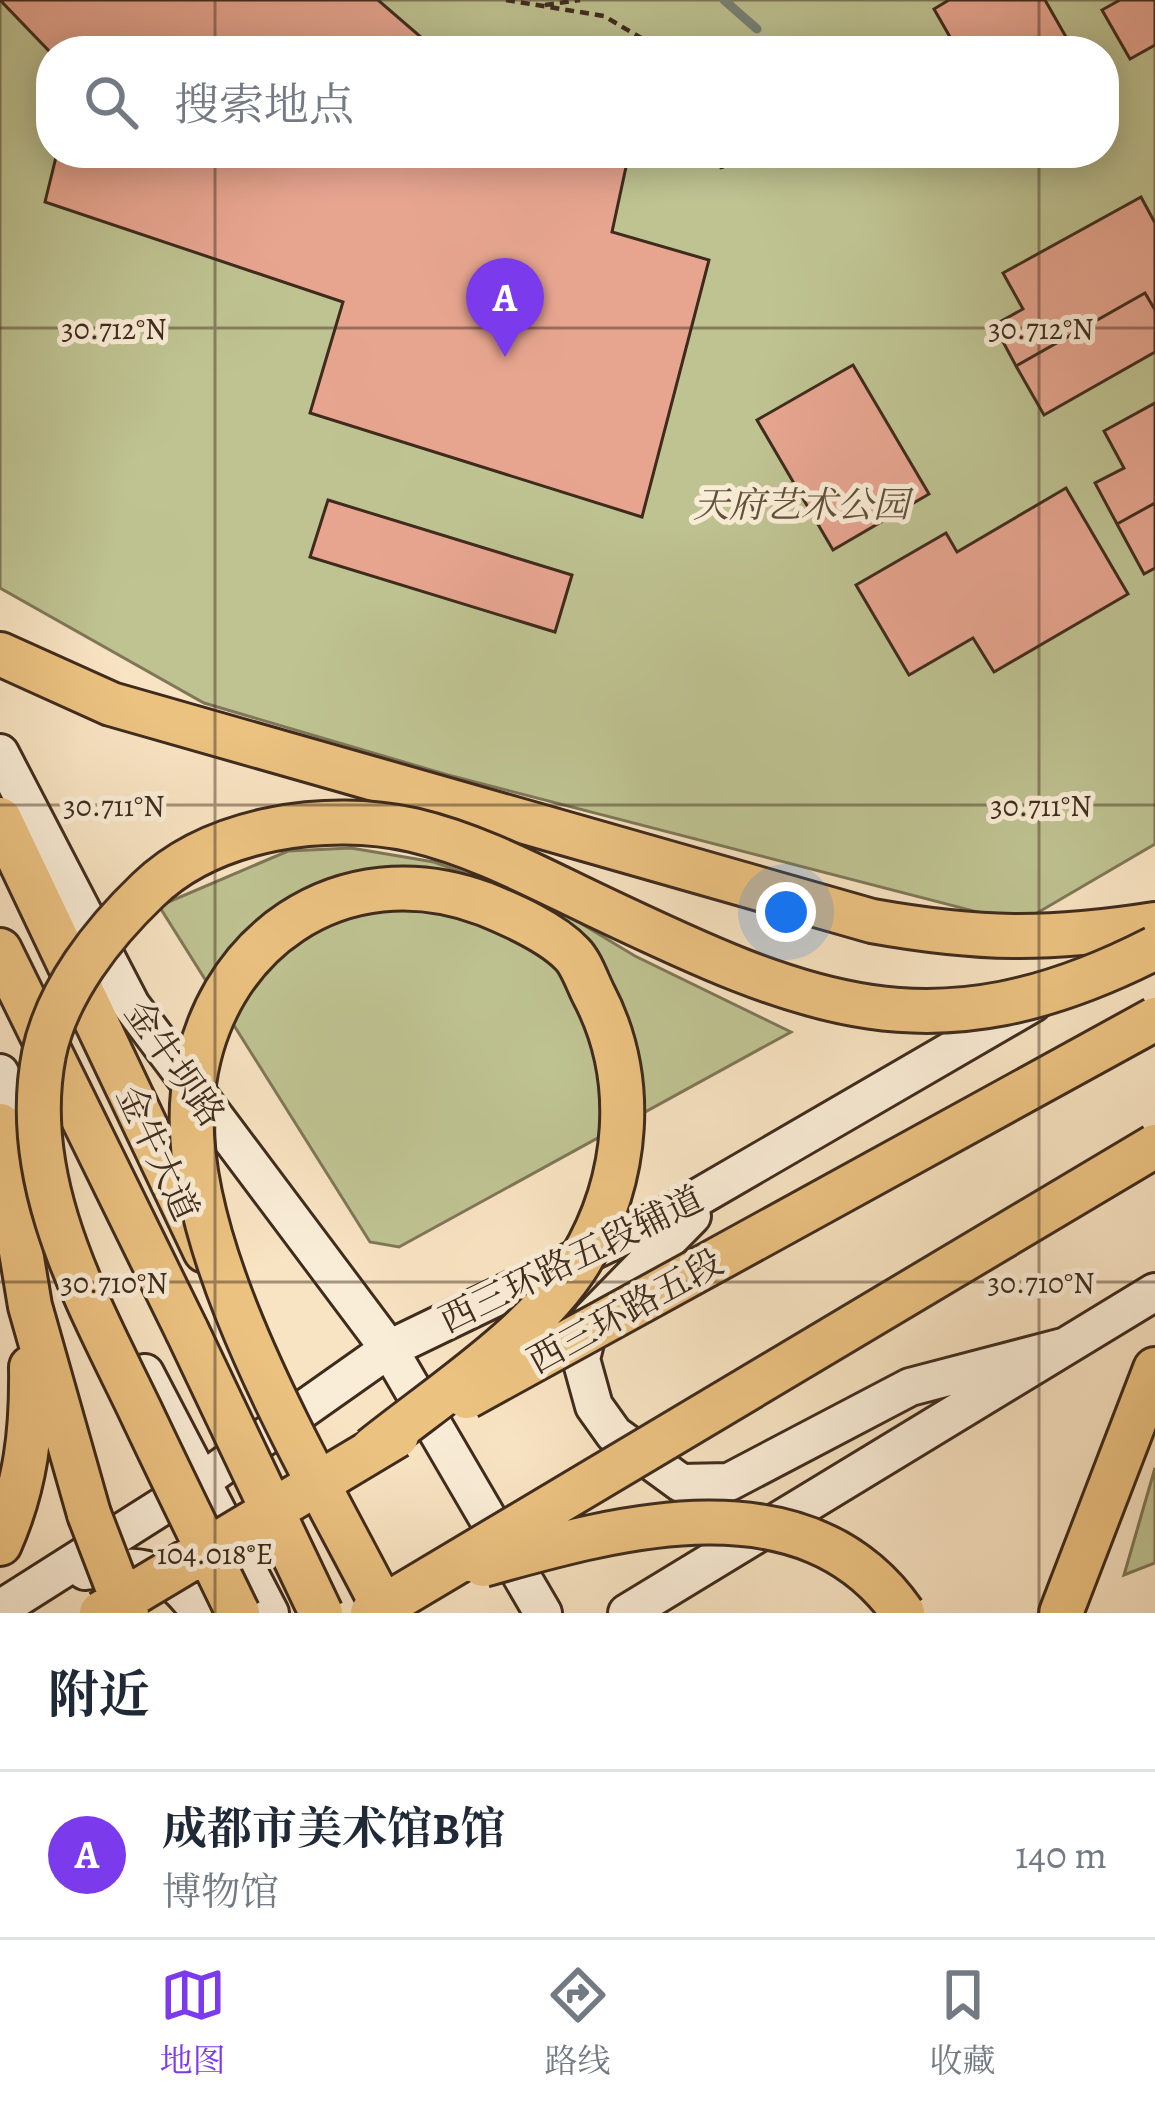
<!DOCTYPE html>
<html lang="zh">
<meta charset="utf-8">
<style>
:root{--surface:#fff;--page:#f2f2f3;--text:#1f2937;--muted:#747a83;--line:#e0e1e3;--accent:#7c3aed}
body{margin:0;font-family:Alegreya,"Noto Serif SC",serif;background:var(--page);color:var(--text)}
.you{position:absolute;left:786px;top:912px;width:42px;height:42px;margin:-30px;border:9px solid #fff;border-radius:50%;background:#1a73e8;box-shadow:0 0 0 18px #1a73e833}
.badge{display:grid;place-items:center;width:78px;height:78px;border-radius:50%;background:var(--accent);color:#fff;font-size:39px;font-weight:700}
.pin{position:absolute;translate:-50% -99px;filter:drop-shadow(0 3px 6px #0008)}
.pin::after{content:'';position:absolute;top:63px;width:42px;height:36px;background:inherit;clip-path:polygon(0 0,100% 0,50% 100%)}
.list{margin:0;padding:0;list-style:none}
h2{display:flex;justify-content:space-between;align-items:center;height:156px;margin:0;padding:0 48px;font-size:51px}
h2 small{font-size:39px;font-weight:400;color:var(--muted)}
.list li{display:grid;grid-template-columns:78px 1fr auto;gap:36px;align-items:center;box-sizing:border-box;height:168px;padding:0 48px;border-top:3px solid var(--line)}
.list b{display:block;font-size:45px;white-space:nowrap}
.list p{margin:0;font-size:39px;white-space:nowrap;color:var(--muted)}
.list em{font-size:39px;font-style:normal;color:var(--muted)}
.icon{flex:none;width:66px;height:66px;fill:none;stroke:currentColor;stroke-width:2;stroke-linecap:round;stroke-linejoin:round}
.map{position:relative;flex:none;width:1155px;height:1613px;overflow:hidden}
.search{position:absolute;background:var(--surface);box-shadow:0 6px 30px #0003;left:36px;right:36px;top:36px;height:132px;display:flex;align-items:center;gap:30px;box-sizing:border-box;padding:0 42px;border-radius:48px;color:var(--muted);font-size:45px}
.sheet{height:324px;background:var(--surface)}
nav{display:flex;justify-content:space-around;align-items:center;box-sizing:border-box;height:168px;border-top:3px solid var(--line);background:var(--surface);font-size:33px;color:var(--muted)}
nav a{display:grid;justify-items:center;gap:6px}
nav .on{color:var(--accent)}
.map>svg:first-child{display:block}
.green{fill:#bfc392;stroke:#7f7758;stroke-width:3;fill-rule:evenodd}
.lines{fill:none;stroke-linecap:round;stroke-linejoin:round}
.stream{stroke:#778378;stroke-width:9}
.building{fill:#e7a590;stroke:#3f2b1d;stroke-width:3}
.secondary-casing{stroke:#3f2b1d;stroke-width:42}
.trunk-casing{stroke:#3f2b1d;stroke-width:48}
.path{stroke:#3f2b1d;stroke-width:4.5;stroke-dasharray:9 6;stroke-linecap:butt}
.secondary{stroke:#faedd7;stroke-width:36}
.trunk{stroke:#ecc281;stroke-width:42}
.trunk-bridge-casing{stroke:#3f2b1d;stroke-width:48;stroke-linecap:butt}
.trunk-bridge{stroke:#ecc281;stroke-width:42}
.ticks{fill:none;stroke:#3f2b1d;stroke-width:3;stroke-opacity:0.45}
.labels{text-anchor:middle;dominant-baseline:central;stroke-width:10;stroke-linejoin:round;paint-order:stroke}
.park-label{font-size:36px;font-style:italic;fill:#5f513a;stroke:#faedd7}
.street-label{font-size:36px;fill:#3f2b1d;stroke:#faedd7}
.ticks-label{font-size:30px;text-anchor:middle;fill:#3f2b1d;stroke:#faedd7;stroke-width:10;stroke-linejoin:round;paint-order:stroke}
</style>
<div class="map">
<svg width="1155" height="1613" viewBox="0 0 1155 1613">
<rect width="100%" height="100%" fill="#f8e3c2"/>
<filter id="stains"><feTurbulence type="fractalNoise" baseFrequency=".00167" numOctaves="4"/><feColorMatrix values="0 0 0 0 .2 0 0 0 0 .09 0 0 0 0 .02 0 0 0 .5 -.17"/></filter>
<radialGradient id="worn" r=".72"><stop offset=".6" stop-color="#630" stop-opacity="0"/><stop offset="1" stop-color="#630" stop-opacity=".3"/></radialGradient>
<path class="green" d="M0,0H1155V844L1020,923L448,775L204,703L0,588ZM51,51H1104V153H51Z
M351,848L434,862L547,903L635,956L791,1032L399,1247L370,1242L159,906L288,851Z
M1155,1468V1563L1124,1575Z"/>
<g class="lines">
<path class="stream" d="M724,0L757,29"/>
</g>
<path class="building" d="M0,0H378L423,39L457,51L51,53Z
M949,0H1045L1074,51H958L934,9Z
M1120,0H1155V45L1130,59L1102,10Z
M57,153H629L612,232L709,260L642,517L310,413L343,302L45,202Z
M1141,197L1155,223V310L1145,293L1016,366L994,325L1023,309L1003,273Z
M1145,293L1155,310V352L1044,415L1016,366Z
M853,365L929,494L833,550L757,420Z
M1155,403V503L1117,524L1095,483L1124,468L1104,431Z
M1066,488L1128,594L994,672L973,638L909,675L856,585L946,533L957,552Z
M328,500L572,575L555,632L310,557Z
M1155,503V568L1144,574L1117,524Z"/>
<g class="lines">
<g class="secondary-casing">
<path id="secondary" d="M0,753L131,1005L389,1349L543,1613
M0,1073L40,1156
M692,1216L591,1319L581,1359L594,1406L614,1434L681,1483L729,1482L910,1387L1063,1347
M145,1373L270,1613
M85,1571C142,1563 166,1565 200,1613
M0,1609L199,1483L389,1349L673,1212L1033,1003
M627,1613L1155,1292"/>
</g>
<g class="trunk-casing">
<path id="trunk" d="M0,654L111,704L872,921C979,940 1047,941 1155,924
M0,819L205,1251
M0,950L187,1331
M0,1125L30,1306L89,1514
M0,1544C26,1485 32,1431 31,1367
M1061,1613L1155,1369"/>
</g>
<path class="path" d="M506,0L604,16L663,51
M545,5L580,0
M719,153L722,169"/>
<use href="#secondary" class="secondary"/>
<use href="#trunk" class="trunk"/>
<g class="trunk-bridge-casing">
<path id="trunk-bridge" d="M187,1331L321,1613
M467,1397L1155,1019
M372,1449C438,1396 536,1333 580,1261C629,1179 638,1078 593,993C587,981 581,963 572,954C551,932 512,915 485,904C342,850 209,943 193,1092C176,1249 316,1474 386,1613
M89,1514L127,1613
M483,1565C618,1527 806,1474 903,1613
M101,1613L397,1436
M238,1613C205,1545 172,1478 140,1410C87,1300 19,1181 44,1054C57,991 103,933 148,890C213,827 328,811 413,830C477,845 536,877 595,905C805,1005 932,1062 1155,948
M372,1613L1155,1146"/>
</g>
<use href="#trunk-bridge" class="trunk-bridge"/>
</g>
<path class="ticks" d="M215,0V51M1039,0V51M215,153V1613M1039,153V1613M0,328H1155M0,805H1155M0,1282H1155"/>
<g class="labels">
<g class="park-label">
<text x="801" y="504">天府艺术公园</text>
</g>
<g class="street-label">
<text transform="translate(175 1063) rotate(55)">金牛坝路</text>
<text transform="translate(158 1153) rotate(65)">金牛大道</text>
<text transform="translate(571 1259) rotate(-26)">西三环路五段辅道</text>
<text transform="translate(625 1311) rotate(-29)">西三环路五段</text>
</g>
</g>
<g class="ticks-label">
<text x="114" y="339">30.712°N</text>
<text x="1041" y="339">30.712°N</text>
<text x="114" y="816">30.711°N</text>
<text x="1041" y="816">30.711°N</text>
<text x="114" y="1293">30.710°N</text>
<text x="1041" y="1293">30.710°N</text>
<text x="215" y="1564">104.018°E</text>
</g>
<rect width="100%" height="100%" filter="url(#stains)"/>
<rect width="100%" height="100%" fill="url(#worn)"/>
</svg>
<div class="you"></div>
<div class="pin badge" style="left:505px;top:357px">A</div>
<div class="search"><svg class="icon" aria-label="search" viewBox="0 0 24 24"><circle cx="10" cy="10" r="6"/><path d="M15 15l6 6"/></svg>搜索地点</div>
</div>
<section class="sheet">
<h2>附近<small></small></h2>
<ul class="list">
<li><span class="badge">A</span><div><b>成都市美术馆B馆</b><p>博物馆</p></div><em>140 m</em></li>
</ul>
</section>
<nav>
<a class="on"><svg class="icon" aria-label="map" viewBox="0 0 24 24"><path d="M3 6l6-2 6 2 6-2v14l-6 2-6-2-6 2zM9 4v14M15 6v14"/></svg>地图</a>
<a><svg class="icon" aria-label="directions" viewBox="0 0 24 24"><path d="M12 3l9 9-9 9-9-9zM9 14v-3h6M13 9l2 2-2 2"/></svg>路线</a>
<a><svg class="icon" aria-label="saved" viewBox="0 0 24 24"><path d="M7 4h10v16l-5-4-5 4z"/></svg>收藏</a>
</nav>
